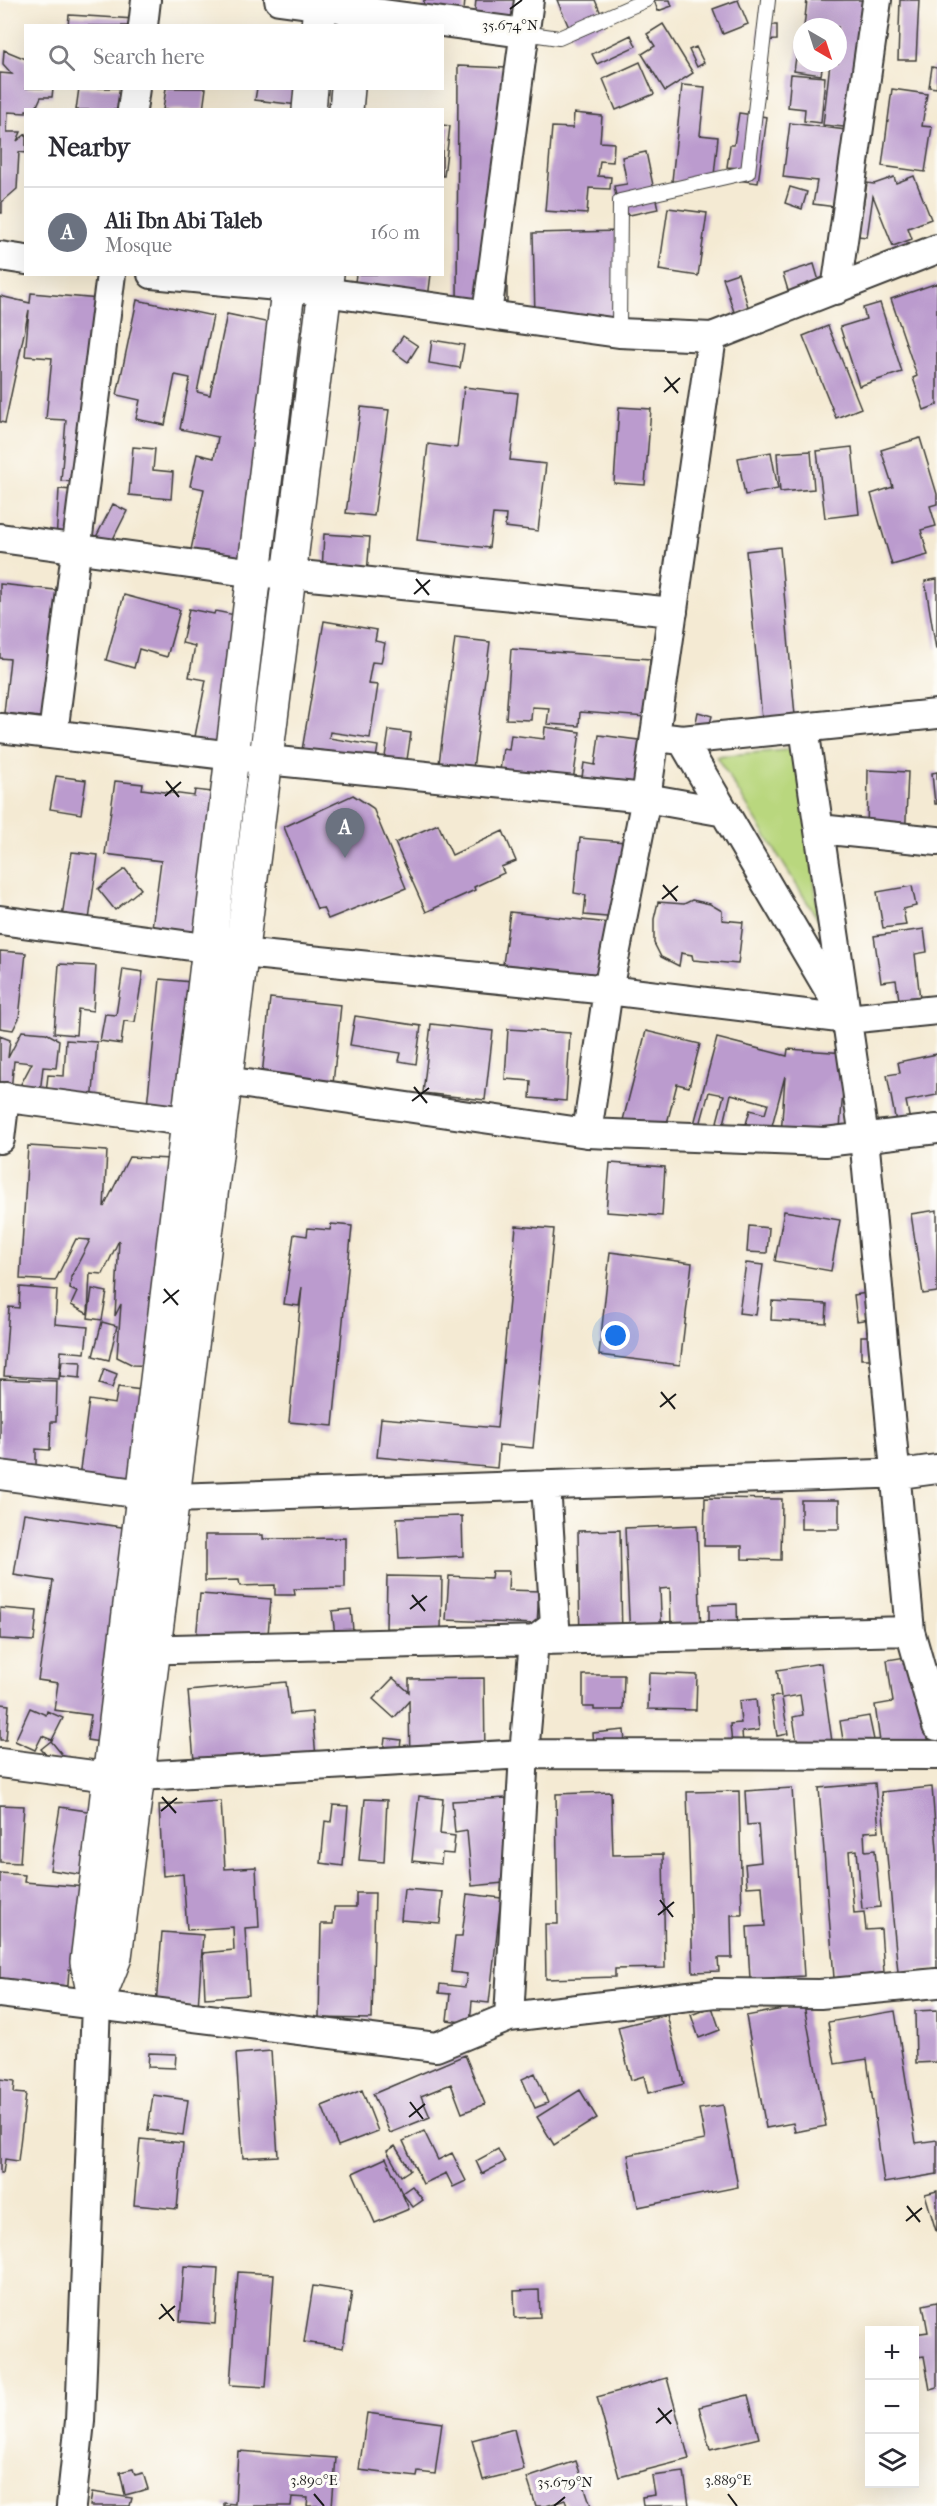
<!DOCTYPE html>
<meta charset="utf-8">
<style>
:root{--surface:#fff;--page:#f7f7f7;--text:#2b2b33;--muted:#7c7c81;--line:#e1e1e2;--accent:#1f6fb2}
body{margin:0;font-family:"IM FELL French Canon",serif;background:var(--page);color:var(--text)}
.controls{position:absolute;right:18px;bottom:18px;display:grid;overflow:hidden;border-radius:0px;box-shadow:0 6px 24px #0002}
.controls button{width:54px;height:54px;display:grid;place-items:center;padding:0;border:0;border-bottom:2px solid var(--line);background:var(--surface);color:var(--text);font:30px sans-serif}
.compass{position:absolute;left:793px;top:18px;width:54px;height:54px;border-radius:50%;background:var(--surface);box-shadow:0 6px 24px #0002;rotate:141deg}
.you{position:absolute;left:616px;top:1336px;width:21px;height:21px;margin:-15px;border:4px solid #fff;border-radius:50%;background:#1a73e8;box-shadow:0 0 0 9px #1a73e833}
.badge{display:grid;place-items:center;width:39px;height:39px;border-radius:50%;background:var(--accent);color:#fff;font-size:20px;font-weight:700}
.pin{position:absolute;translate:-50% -50px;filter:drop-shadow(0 2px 3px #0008)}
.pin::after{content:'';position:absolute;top:32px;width:21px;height:18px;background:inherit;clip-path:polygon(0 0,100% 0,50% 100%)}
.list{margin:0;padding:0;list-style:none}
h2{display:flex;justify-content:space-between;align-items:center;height:78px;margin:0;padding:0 24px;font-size:26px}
h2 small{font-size:20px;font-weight:400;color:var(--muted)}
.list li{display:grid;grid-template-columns:39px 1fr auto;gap:18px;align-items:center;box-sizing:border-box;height:90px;padding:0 24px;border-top:2px solid var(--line)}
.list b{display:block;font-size:22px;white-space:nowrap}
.list p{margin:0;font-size:20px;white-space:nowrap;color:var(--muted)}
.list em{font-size:20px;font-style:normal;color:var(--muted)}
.icon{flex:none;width:33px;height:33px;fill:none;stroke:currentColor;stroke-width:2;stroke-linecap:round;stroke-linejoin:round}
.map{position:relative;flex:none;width:937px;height:2506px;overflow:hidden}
.search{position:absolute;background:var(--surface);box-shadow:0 6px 24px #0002;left:24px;top:24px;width:420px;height:66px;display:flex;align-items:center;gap:15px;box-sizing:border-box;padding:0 21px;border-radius:0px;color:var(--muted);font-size:22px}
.panel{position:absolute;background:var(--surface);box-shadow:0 6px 24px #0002;left:24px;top:108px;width:420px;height:168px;border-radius:0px}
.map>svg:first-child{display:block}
.grass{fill:#b9d77e;stroke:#6a7a4d;stroke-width:1.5}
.building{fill:#bb9bce}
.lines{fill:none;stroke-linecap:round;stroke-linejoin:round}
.service-casing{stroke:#3c3b37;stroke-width:16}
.minor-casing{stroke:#3c3b37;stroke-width:32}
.secondary-casing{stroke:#3c3b37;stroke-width:36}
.service{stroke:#fff;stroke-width:14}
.minor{stroke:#fff;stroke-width:28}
.secondary{stroke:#fff;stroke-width:33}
.ticks{fill:none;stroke:#1c1c1c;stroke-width:2}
.ticks-label{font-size:15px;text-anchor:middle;fill:#1c1c1c;stroke:#fdfcf7;stroke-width:6;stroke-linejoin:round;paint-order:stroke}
</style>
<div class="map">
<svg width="937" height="2506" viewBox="0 0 937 2506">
<rect width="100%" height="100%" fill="#fdfcf7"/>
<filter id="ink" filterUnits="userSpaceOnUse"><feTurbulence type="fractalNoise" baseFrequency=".0167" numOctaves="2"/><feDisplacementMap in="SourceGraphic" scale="12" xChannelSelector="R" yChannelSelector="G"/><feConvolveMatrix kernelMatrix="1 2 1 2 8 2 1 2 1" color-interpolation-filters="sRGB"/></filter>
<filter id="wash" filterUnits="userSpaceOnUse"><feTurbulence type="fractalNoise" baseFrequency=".008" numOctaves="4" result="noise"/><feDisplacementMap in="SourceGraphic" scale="24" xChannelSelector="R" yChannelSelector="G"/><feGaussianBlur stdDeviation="1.35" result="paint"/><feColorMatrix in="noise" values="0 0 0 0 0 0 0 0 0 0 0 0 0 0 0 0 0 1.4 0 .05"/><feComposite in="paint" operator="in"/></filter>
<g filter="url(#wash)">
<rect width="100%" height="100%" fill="#f4ead3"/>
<path class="grass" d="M799,749L819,921L716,756Z"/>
<g id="blocks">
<path class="building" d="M424,0H465L463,21L422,18Z
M476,0H531L528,34L473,29Z
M557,0H595L606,25L574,39Z
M654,0H670L672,6L658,11Z
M738,0L748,24L723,34L713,9Z
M807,0H869L854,128L823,125L830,63H838V27H804Z
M900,0H919L916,60H898Z
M69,15L135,19L134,26H68Z
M663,24L693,73L665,91L642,54L655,46L647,34Z
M758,25H777V40L758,41Z
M631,35L636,46L597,64L592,54Z
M799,37L802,38V63H823L821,75L794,71Z
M696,47L704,63L697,67L689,50Z
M4,50L26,59V88H53L52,97H41L35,110H26V113L8,112L7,132H21L17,141L26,134V153L19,152L17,189L2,202V213H0V73L12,74L3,64Z
M640,62L654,94L616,110L603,79Z
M458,66L507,68V313H457Z
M932,67L937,68V88L929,87Z
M791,74L825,77L821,123L804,121L805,109L788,107Z
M682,85L705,87L700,135L718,137L713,185L672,181Z
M79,88H128L126,110H76Z
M166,88H206L203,110H163Z
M257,88H309L307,106L255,100Z
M892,89L927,94L922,126L932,127L925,172L882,166Z
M574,113L602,116L600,142L614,143L613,162L600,161L598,176L611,177L610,189L589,188L587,214L545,211L552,127L573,128Z
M739,113L767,117L758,183L738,180L739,168L727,167L730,145H734Z
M790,123L854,131L844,208L813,204L817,181L783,177Z
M442,125L450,126L444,176H442Z
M646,152L658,209L620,217L614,186L627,184L622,157Z
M914,176L931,219L908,228L912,239L893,246L873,196L867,237L858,236L867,183L874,184L894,177L896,183Z
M790,187L807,192L802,209L785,203Z
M668,208L707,213L698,276L659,270Z
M620,231L623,327L535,317L533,233Z
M814,264L824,298L793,307L783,274Z
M738,273L749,310L735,315L723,278Z
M356,274H431L427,306L353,298Z
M937,283V405L924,410L913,378L917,376L891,299Z
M31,293L99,299L82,482L61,481L66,420L46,419L52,358L25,356L29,310L5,423L0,422V296L30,303Z
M137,300L213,316L197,392L210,395L227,314L294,328L243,571L189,559L204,489L190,486L197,454L214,458L218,437L180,429L190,378L175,375L165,425L136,419L140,400L117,395Z
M880,303L902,372L859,386L840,327L866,319L863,308Z
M828,326L861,408L836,418L803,336Z
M403,336L418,346L408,362L393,351Z
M432,340L464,345L460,368L429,363Z
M464,387L518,393L510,460L546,464L538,531L505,527L506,515L493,514L489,548L417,540L428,444L457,448Z
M361,407L389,410L374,516L346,513Z
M619,407L651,409L645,485L614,483Z
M920,438L937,494V504L930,506L936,526L921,530L928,555L892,565L871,494L893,487L881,450Z
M133,447L155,449L153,470L173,472L171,499L129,495Z
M852,447L859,514L825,518L817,451Z
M811,451L814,489L780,492L777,453Z
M771,452L778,489L745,495L738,458Z
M59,489L74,490L71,543L56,542Z
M113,504L127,511L108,549L94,541Z
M324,534L370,537L367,574L322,571Z
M780,547L796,727L763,729L746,551Z
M937,579V649H936L925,581Z
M0,584L64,591L49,718L4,713L10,659L0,658Z
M124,595L180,610L167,657L139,649L134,668L106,660Z
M189,609L214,614L215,611L251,618L218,757L192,752L206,680L189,677L195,646L182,643Z
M324,621L377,630L375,641L385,643L381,663L372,662L368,684L378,685L370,738L330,732L329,738L378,746L372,783L301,756Z
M455,638L490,642L471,783L437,779Z
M511,649L650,659L646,717L580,712L579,726L547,724L549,708L532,707L531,720L506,719Z
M698,712L712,716L708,730L695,727Z
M545,727L580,732L572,788L560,776L541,773L538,797L497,792L503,749L509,750L511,735L544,739Z
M389,730L411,733L404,780L382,777Z
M599,735L646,741L637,807L579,799L584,763L595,765Z
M868,770L908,772L905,842L867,841Z
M937,772V804H935L932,773Z
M56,776L86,780L81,814L50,809Z
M115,781L143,784L142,789L194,796L195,790L221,793L208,944L151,935L161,861L105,854Z
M353,795L373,808L406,888L328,919L323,908L317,909L284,827Z
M438,824L452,855L503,831L516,861L501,867L504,873L474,887L475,890L426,912L395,843Z
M580,838L625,842L618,918L584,915L586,895L574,893Z
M72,852L98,855L88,927L61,923Z
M125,869L141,889L115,910L98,889Z
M912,886L916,906L903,909L906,925L883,928L877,892Z
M692,900L710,904L722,911V920L743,922L738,964L693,960L692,955L681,953L679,966L661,957L654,943V919L658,902L684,904Z
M510,912L618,924L610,992L501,979Z
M924,929L927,952L915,954L922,1017L900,1006L896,980L881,982L874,936Z
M0,951L26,953L19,1018L13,1030L0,1028Z
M59,964L96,966L93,1011L78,1009L76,1035L54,1033Z
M123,969L143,972L135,1022L124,1021L121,1044L100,1041L105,1014L116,1015Z
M160,979L202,983L187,1130L145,1126Z
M270,998L341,1005L333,1084L262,1076Z
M355,1016L421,1026L416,1064L399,1061L401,1053L350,1045Z
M431,1024L493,1031L485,1100L423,1093Z
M508,1029L570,1033L566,1101L530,1098L531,1081L505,1079Z
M22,1031L46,1033L59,1040L56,1068L43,1067L40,1093L20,1098L21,1084L32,1063L14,1061L10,1100L0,1099V1036L10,1040L8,1058Z
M646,1031L700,1044L689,1087L677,1084L663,1139L621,1128Z
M717,1038L787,1056L788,1049L846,1053L839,1141L781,1136L785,1076L769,1137L744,1131L750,1110L765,1114L768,1104L731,1094L724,1124L717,1122L724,1095L709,1092L699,1129L693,1128Z
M66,1040L97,1042L91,1118L45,1102L48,1075L64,1076Z
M937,1054V1095L906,1101L912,1131L898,1133L887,1075L900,1073L898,1062Z
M28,1146L107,1151L104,1207L129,1157L171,1159L158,1366L133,1365L117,1357L121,1304L115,1316L119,1240L103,1274L90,1273L88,1314L71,1305L77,1292L70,1289L71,1277L90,1240L76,1239L55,1281L20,1279Z
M610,1163L665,1167L662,1216L606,1212Z
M937,1210V1292L923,1294L911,1214Z
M784,1211L840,1220L831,1271L775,1261Z
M331,1224L352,1226L333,1426L289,1422L302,1287L299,1306L284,1304L294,1234L307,1236L308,1228L330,1230Z
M516,1226L554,1229L533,1448L499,1445L497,1468L377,1457L381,1418L497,1428Z
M749,1226L769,1228L767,1253L747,1252Z
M610,1252L692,1263L680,1365L599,1355Z
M746,1263L763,1265L756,1315L739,1313Z
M20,1287L57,1290L55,1324L88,1327L85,1353L61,1351L59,1379L4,1376L9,1307L19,1308Z
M92,1289L107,1292L102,1320L88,1318Z
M873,1292L876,1318L857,1321L854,1295Z
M772,1301L827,1304L826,1323L771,1320Z
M102,1322L117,1326L109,1360L93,1356Z
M861,1336H882V1359H861Z
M62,1361L81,1362L80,1378L60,1376Z
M104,1369L117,1374L112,1388L99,1384Z
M0,1379L57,1381L56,1422H51L50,1450L36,1449V1481L0,1480Z
M118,1387L142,1390L141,1494L78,1485L89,1400L115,1404Z
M705,1498L782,1499L781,1560L742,1559V1546H704Z
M801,1500H839V1529H801Z
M24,1513L135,1529L107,1743L87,1740L91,1715L54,1710L58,1683L38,1680L53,1581L14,1575Z
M462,1516L463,1556L399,1559L397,1518Z
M697,1525L701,1633L671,1623L670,1588L660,1589L662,1638L630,1639L625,1528Z
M620,1530L622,1640L580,1641L578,1531Z
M205,1535H263V1539L345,1538V1588L294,1589L295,1595H275V1585L240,1586L239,1580L205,1581Z
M492,1571H509L508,1590L539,1591L537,1624L446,1620L449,1576L491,1578Z
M387,1576L442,1577L441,1630L386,1628Z
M200,1594L271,1599L266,1658L195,1653Z
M737,1604L738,1640L709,1641V1605Z
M0,1608L37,1611L34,1641L0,1639Z
M351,1609L354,1641L336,1643L332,1611Z
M918,1655L930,1742L881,1749L875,1705L893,1702L887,1660Z
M821,1663L833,1749L799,1755L793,1717L803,1715L800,1695L782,1698L788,1734L777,1736L771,1697L781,1696L777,1670Z
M649,1673L697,1675L696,1710L648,1709Z
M583,1675H624L623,1710H594V1707H583Z
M393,1678L409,1692V1679L484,1678L485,1757L410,1767L409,1701L394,1718L373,1699Z
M286,1682L290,1714L312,1712L317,1769L196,1784L188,1691Z
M756,1699L759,1730L742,1732L744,1754L733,1755L730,1724L741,1723L739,1701Z
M0,1704L9,1705L6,1740H0Z
M30,1708L46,1715L47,1711L63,1718L52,1740L42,1736L35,1750L15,1741Z
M869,1716L874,1740L844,1746L840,1721Z
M624,1730L626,1757L595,1760L593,1733Z
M385,1738L401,1740L398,1762L382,1759Z
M51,1741L74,1769L48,1757L41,1749Z
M875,1783L879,1831L864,1832L865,1851L875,1850L880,1907L862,1909L857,1850L849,1851L854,1913L864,1912L866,1930L881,1929L884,1973L834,1978L819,1788Z
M932,1787L937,1850V1968L898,1972L881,1792Z
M792,1788L804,1976L750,1979L747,1927L765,1926L762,1886L747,1887L745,1864L761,1862L758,1824L747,1825L745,1791Z
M739,1791L742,1915H731L732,1958H718L719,1971L693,1972L687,1792Z
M611,1792L613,1855L663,1854L665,1968L615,1969V1977L546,1979L545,1924H558L556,1794Z
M419,1796L443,1799L440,1834L455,1836L453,1854L442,1853L441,1864L412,1861Z
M506,1798L514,1882L472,1886L467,1831L455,1833L452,1801Z
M365,1799L387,1800L384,1862L359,1860Z
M221,1801L225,1869L256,1867L259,1927L245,1928L249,1995L205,1998L203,1953L234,1950L233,1927L187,1930L183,1874L163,1876L159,1805Z
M0,1805L24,1806L20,1863L0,1862Z
M333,1805L348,1806L343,1866L321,1863L325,1821L331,1822Z
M60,1807L100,1813L91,1876L50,1870Z
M0,1873L25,1875L24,1882L98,1888L80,1970L69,1969L67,1999L0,1994Z
M404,1889L443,1892L440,1923L401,1920Z
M356,1893H375L372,2019L319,2018L321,1924H333L334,1907H356Z
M467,1894L501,1898L489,2003L472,2001L470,2023L447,2020L450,1994L439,1993L440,1984L465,1987L467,1974L451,1972L455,1936H462Z
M162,1932L203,1935L198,2008L156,2005Z
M804,2005L826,2126L795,2132L793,2123L766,2128L746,2016Z
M712,2007L720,2030L699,2038L691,2015Z
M937,2010V2062L916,2063L915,2011Z
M895,2011L916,2143L937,2140V2174L884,2183L867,2059L835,2064L828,2022Z
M667,2015L684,2084L648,2093L644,2076L631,2080L618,2027Z
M271,2051L278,2156L243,2158L236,2054Z
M149,2053L176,2054L175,2068L148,2067Z
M465,2055L485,2104L462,2113L451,2084L421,2096L430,2117L390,2133L373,2094Z
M535,2073L548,2103L535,2108L522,2079Z
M0,2079L15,2081L14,2093L26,2094L18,2161L5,2159L3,2173H0Z
M362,2090L378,2131L338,2146L322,2106Z
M580,2090L597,2118L554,2145L537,2117Z
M153,2095L188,2100L183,2135L148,2130Z
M723,2105L738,2187L638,2207L628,2155L705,2140L699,2109Z
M424,2131L438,2160L452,2153L466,2181L453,2187L446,2173L423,2184L403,2141Z
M140,2139L183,2143L177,2209L134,2205Z
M395,2146L410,2170L401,2176L387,2151Z
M498,2149L505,2162L482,2174L476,2161Z
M386,2158L409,2209L375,2223L353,2173Z
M412,2186L423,2200L413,2207L402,2193Z
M937,2191V2231H936L925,2194Z
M184,2266L218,2268L215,2324L180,2321Z
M238,2272L274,2274L266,2387L230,2385Z
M313,2286L352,2292L343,2348L304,2342Z
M539,2290L540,2317L515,2318L514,2291Z
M937,2302V2388L930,2390L924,2356L917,2357L914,2334L928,2332L923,2305Z
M667,2378L689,2459L619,2477L597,2397Z
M748,2395L759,2438L710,2450L699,2407Z
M367,2413L442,2423L435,2474L418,2472L417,2477L359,2470Z
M514,2429L524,2470L483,2480L472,2440Z
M238,2451L336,2458L332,2506H307L308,2498L292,2497L291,2506H224V2503L235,2504Z
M576,2461L591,2506H567L565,2500L546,2506H536L527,2478Z
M133,2469L135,2475L143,2473L148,2489L125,2495L120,2472Z
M684,2472L689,2505L643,2506L642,2497L655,2495L652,2476Z
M92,2492L132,2498L130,2506H90Z"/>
</g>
</g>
<g filter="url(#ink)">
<use href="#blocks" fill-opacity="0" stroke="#3c3b37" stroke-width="1.5"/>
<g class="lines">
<g class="service-casing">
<path id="service" d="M524,33L559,38L646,0
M619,333L620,201L748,172L768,0"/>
</g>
<g class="minor-casing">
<path id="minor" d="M279,0L524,33
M143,26L146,0
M132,110L135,88
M0,256L26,260
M152,274L288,287L619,333L712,337L937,249
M836,290L877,0
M487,314L529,0
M0,538L255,573L290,574L673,612
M0,728L267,760L646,798L725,812
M804,728L864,1137L910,1631L937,1726
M53,734L111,274
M666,738L682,740L937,714
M682,740L839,1007
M819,829L937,841
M0,920L242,953L608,990L847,1019L937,1010
M226,1081L587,1133L825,1142L937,1129
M0,1097L209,1124
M587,1133L608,990L646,798L712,337
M0,1139L5,1097
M0,1475L173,1498L907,1473L937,1469
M133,1650L910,1631
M0,1763L109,1777L138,1776L524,1754L937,1755
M0,1993L436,2047L509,2017L524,1754L534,1641L555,1625L546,1485
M509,2017L715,1993L820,1994L937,1983
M71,2506L80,2421L96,2005"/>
</g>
<g class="secondary-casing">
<path id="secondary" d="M318,26L321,0
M355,26L358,0
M309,110L311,88
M346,110L348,88
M96,2005L115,1957L327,274
M96,2005L87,1962L290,274"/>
</g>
<use href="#service" class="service"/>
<use href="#minor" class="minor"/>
<use href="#secondary" class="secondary"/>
</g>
</g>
<path class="ticks" d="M510,9L522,0M665,377L678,393M664,392L680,378M416,579L429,595M414,594L430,580M166,781L179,797M165,796L181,782M663,885L677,901M662,899L678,886M414,1087L427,1103M412,1101L429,1088M164,1289L178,1305M163,1303L179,1290M661,1392L675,1409M660,1407L676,1394M412,1595L425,1611M410,1609L427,1596M162,1797L176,1813M161,1811L177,1798M660,1900L673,1917M658,1915L674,1902M410,2102L423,2119M409,2117L425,2104M907,2206L920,2222M906,2221L922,2208M161,2304L174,2321M159,2319L175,2306M658,2408L671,2424M656,2423L672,2410M314,2494L324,2506M728,2494L737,2506M554,2506L565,2497"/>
<g class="ticks-label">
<text x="510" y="30">35.674°N</text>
<text x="314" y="2485">3.890°E</text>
<text x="728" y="2485">3.889°E</text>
<text x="565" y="2487">35.679°N</text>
</g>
</svg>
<div class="controls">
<button>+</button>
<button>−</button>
<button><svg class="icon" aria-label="layers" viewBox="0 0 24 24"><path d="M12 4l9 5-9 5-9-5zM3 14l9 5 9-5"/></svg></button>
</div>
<svg class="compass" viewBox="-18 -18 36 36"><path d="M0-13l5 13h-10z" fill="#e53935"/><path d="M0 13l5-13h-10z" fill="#7c7c81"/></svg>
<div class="you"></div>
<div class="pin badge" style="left:345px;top:858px;background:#6b7280">A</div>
<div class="search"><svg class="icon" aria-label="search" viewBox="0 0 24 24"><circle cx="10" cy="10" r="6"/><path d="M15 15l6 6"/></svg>Search here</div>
<section class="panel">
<h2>Nearby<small></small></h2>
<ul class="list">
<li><span class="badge" style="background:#6b7280">A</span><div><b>Ali Ibn Abi Taleb</b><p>Mosque</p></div><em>160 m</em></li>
</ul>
</section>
</div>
